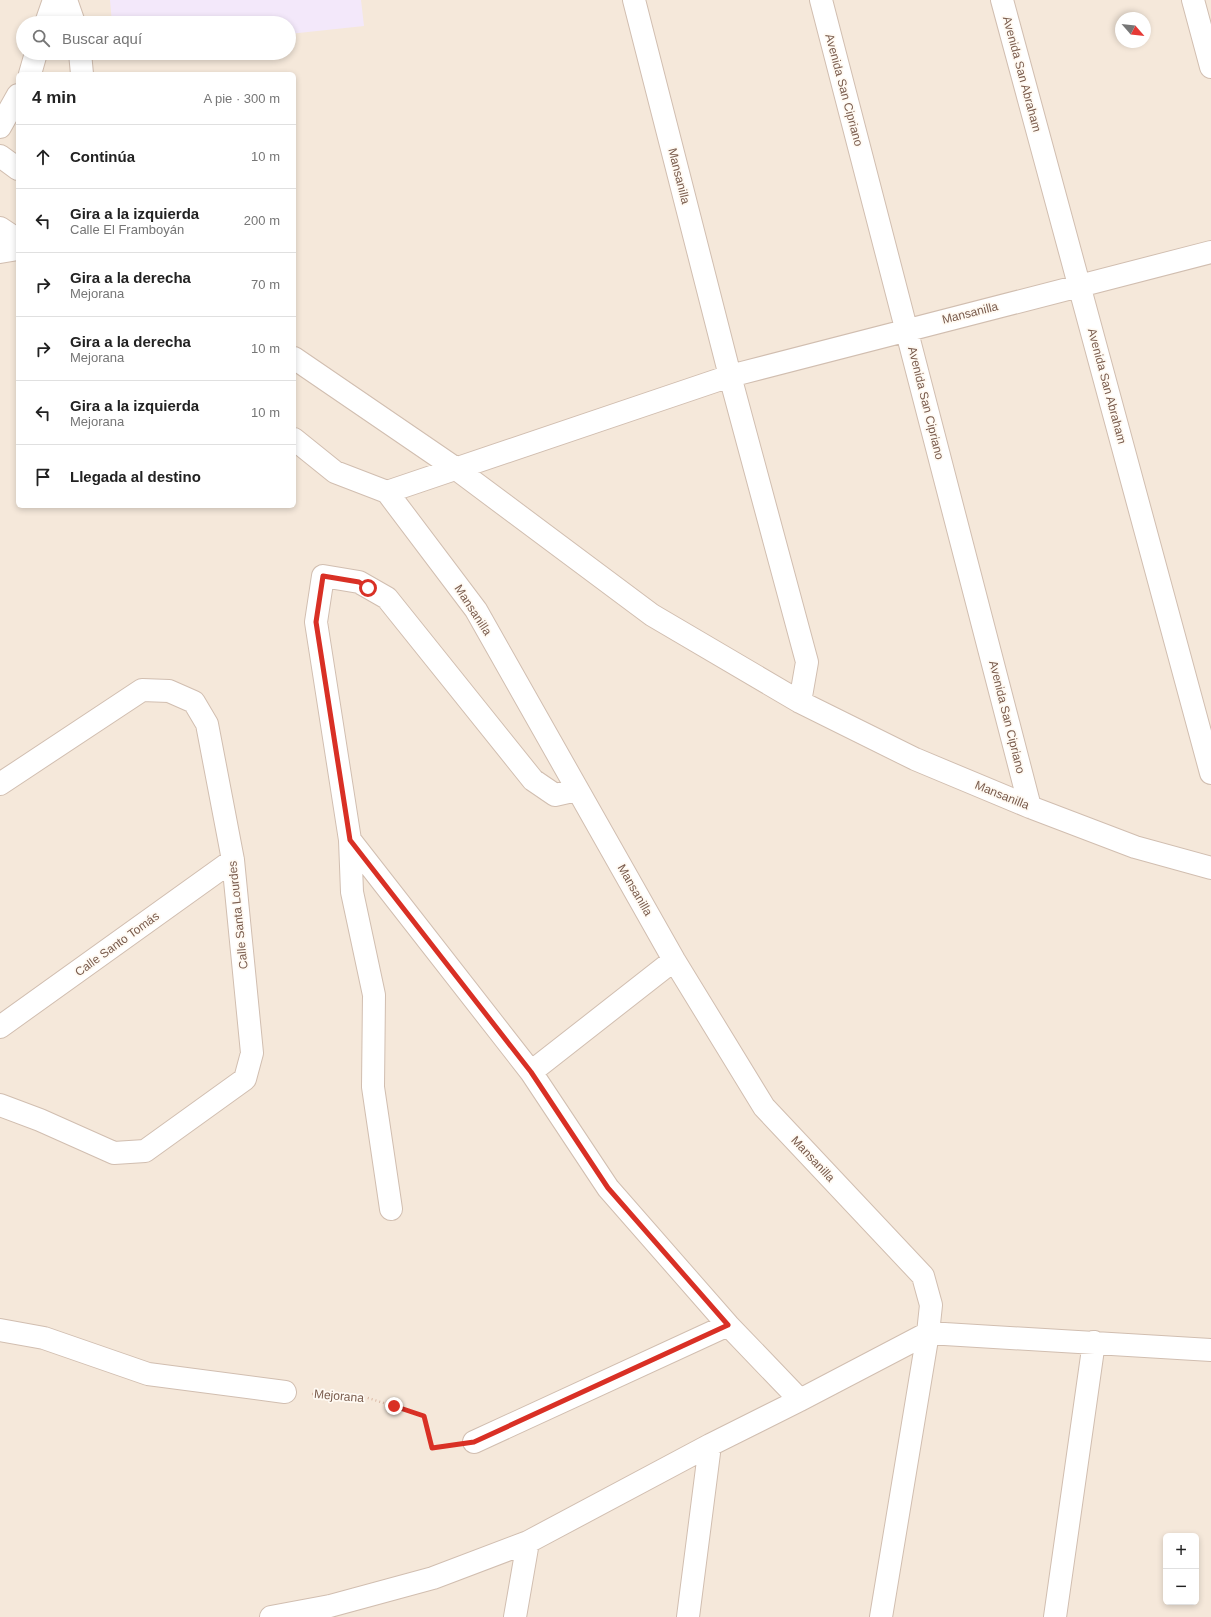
<!DOCTYPE html>
<html lang="es">
<meta charset="utf-8">
<style>
:root{--surface:#fff;--page:#f6f6f6;--text:#222;--muted:#767676;--line:#e0e0e0}
body{margin:0;font-family:Helvetica,sans-serif;background:var(--page);color:var(--text)}
.controls{position:absolute;right:12px;bottom:12px;display:grid;overflow:hidden;border-radius:6px;box-shadow:0 2px 6px #0003}
.controls button{width:36px;height:36px;display:grid;place-items:center;padding:0;border:0;border-bottom:1px solid var(--line);background:var(--surface);color:var(--text);font:20px sans-serif}
.compass{position:absolute;left:1115px;top:12px;width:36px;height:36px;border-radius:50%;background:var(--surface);box-shadow:0 2px 6px #0003;rotate:118deg}
.stop{position:absolute;width:12px;height:12px;margin:-9px;border:3px solid #d93025;border-radius:50%;background:#fff}
.stop.end{background:#d93025;border-color:#fff;box-shadow:0 1px 4px #0008}
.list{margin:0;padding:0;list-style:none}
h2{display:flex;justify-content:space-between;align-items:center;height:52px;margin:0;padding:0 16px;font-size:17px}
h2 small{font-size:13px;font-weight:400;color:var(--muted)}
.list li{display:grid;grid-template-columns:26px 1fr auto;gap:12px;align-items:center;box-sizing:border-box;height:64px;padding:0 16px;border-top:1px solid var(--line)}
.list b{display:block;font-size:15px;white-space:nowrap}
.list p{margin:0;font-size:13px;white-space:nowrap;color:var(--muted)}
.list em{font-size:13px;font-style:normal;color:var(--muted)}
.icon{flex:none;width:22px;height:22px;fill:none;stroke:currentColor;stroke-width:2;stroke-linecap:round;stroke-linejoin:round}
.map{position:relative;flex:none;width:1211px;height:1617px;overflow:hidden}
.search{position:absolute;background:var(--surface);box-shadow:0 2px 6px #0003;left:16px;top:16px;width:280px;height:44px;display:flex;align-items:center;gap:10px;box-sizing:border-box;padding:0 14px;border-radius:22px;color:var(--muted);font-size:15px}
.panel{position:absolute;background:var(--surface);box-shadow:0 2px 6px #0003;left:16px;top:72px;width:280px;height:436px;border-radius:6px}
.map>svg:first-child{display:block}
.residential{fill:#f5e8da;fill-rule:evenodd}
.education{fill:#f3e8fa}
.lines{fill:none;stroke-linecap:round;stroke-linejoin:round}
.street-casing{stroke:#d1beb0;stroke-width:24}
.path{stroke:#d9b8a5;stroke-width:2.5;stroke-dasharray:1 3;stroke-linecap:butt}
.street{stroke:#fff;stroke-width:22}
.route{stroke:#d93025;stroke-width:5}
.labels{text-anchor:middle;dominant-baseline:central;stroke-width:3.5;stroke-linejoin:round;paint-order:stroke}
.street-label{font-size:12px;fill:#7a5c4d;stroke:#fffaf3}
</style>
<div class="map">
<svg width="1211" height="1617" viewBox="0 0 1211 1617">
<rect width="100%" height="100%" fill="#fdf6ec"/>
<path class="residential" d="M0,0H1211V1617H0ZM1121,18H1145V42H1121ZM23,23H289V53H23ZM18,74H294V506H18ZM1166,1536H1196V1602H1166Z"/>
<path class="education" d="M110,0H361L364,26L289,34V23H112Z"/>
<g class="lines">
<g class="street-casing">
<path id="street" d="M66,0L74,23
M634,0L730,376L807,662L800,702
M821,0L1030,807
M1002,0L1211,773
M1193,0L1211,67
M46,23L54,0
M80,53L82,74
M30,74L36,53
M0,127L18,95
M0,156L18,169
M0,228L18,240
M0,252L18,249
M294,358L455,468L652,615L800,702L915,759L1030,807L1135,847L1211,868
M294,439L335,472L387,492
M387,492L476,610L674,960L764,1107L923,1276L931,1305L928,1333L881,1617
M387,492L730,376L1211,252
M0,784L142,690L169,691L194,702L207,724L233,860L252,1053L245,1079L145,1151L114,1153L40,1120L0,1105
M350,840L531,1072L608,1188L728,1325L800,1400
M0,1027L233,860
M531,1072L674,960
M391,1209L373,1087L374,995L352,892L350,840L316,622L323,576L359,582L387,598L533,780L555,795L577,790
M0,1330L44,1338L148,1374L285,1392
M474,1442L728,1325
M271,1617L330,1606L433,1578L528,1542L710,1445L800,1400L928,1333L1211,1350
M515,1617L528,1542
M688,1617L710,1445
M1055,1617L1094,1342"/>
</g>
<path class="path" d="M312,1394L365,1397L424,1416L433,1448L448,1446"/>
<use href="#street" class="street"/>
</g>
<g class="lines">
<path class="route" d="M368,588L359,582L323,576L316,622L350,840L531,1072L608,1188L728,1325L474,1442L432,1448L424,1416L394,1406"/>
</g>
<g class="labels">
<g class="street-label">
<text transform="translate(1022 74) rotate(75)">Avenida San Abraham</text>
<text transform="translate(844 90) rotate(75)">Avenida San Cipriano</text>
<text transform="translate(679 176) rotate(76)">Mansanilla</text>
<text transform="translate(970 313) rotate(-14)">Mansanilla</text>
<text transform="translate(1107 386) rotate(75)">Avenida San Abraham</text>
<text transform="translate(926 403) rotate(76)">Avenida San Cipriano</text>
<text transform="translate(473 610) rotate(57)">Mansanilla</text>
<text transform="translate(1007 717) rotate(76)">Avenida San Cipriano</text>
<text transform="translate(1002 795) rotate(22)">Mansanilla</text>
<text transform="translate(635 890) rotate(60)">Mansanilla</text>
<text transform="translate(238 915) rotate(-96)">Calle Santa Lourdes</text>
<text transform="translate(117 944) rotate(-36)">Calle Santo Tomás</text>
<text transform="translate(813 1159) rotate(47)">Mansanilla</text>
<text transform="translate(339 1396) rotate(5)">Mejorana</text>
</g>
</g>
</svg>
<div class="controls">
<button>+</button>
<button>−</button>
</div>
<svg class="compass" viewBox="-18 -18 36 36"><path d="M0-13l5 13h-10z" fill="#e53935"/><path d="M0 13l5-13h-10z" fill="#767676"/></svg>
<div class="stop" style="left:368px;top:588px"></div>
<div class="stop end" style="left:394px;top:1406px"></div>
<div class="search"><svg class="icon" aria-label="search" viewBox="0 0 24 24"><circle cx="10" cy="10" r="6"/><path d="M15 15l6 6"/></svg>Buscar aquí</div>
<section class="panel">
<h2>4 min<small>A pie · 300 m</small></h2>
<ul class="list">
<li><svg class="icon" aria-label="ahead" viewBox="0 0 24 24"><path d="M12 20V5M6 11l6-6 6 6"/></svg><div><b>Continúa</b></div><em>10 m</em></li>
<li><svg class="icon" aria-label="left" viewBox="0 0 24 24"><path d="M17 20v-9H6M10 6l-5 5 5 5"/></svg><div><b>Gira a la izquierda</b><p>Calle El Framboyán</p></div><em>200 m</em></li>
<li><svg class="icon" aria-label="right" viewBox="0 0 24 24"><path d="M7 20v-9h11M14 6l5 5-5 5"/></svg><div><b>Gira a la derecha</b><p>Mejorana</p></div><em>70 m</em></li>
<li><svg class="icon" aria-label="right" viewBox="0 0 24 24"><path d="M7 20v-9h11M14 6l5 5-5 5"/></svg><div><b>Gira a la derecha</b><p>Mejorana</p></div><em>10 m</em></li>
<li><svg class="icon" aria-label="left" viewBox="0 0 24 24"><path d="M17 20v-9H6M10 6l-5 5 5 5"/></svg><div><b>Gira a la izquierda</b><p>Mejorana</p></div><em>10 m</em></li>
<li><svg class="icon" aria-label="arrive" viewBox="0 0 24 24"><path d="M6 21V4h12l-3 4 3 4H6"/></svg><div><b>Llegada al destino</b></div></li>
</ul>
</section>
</div>
